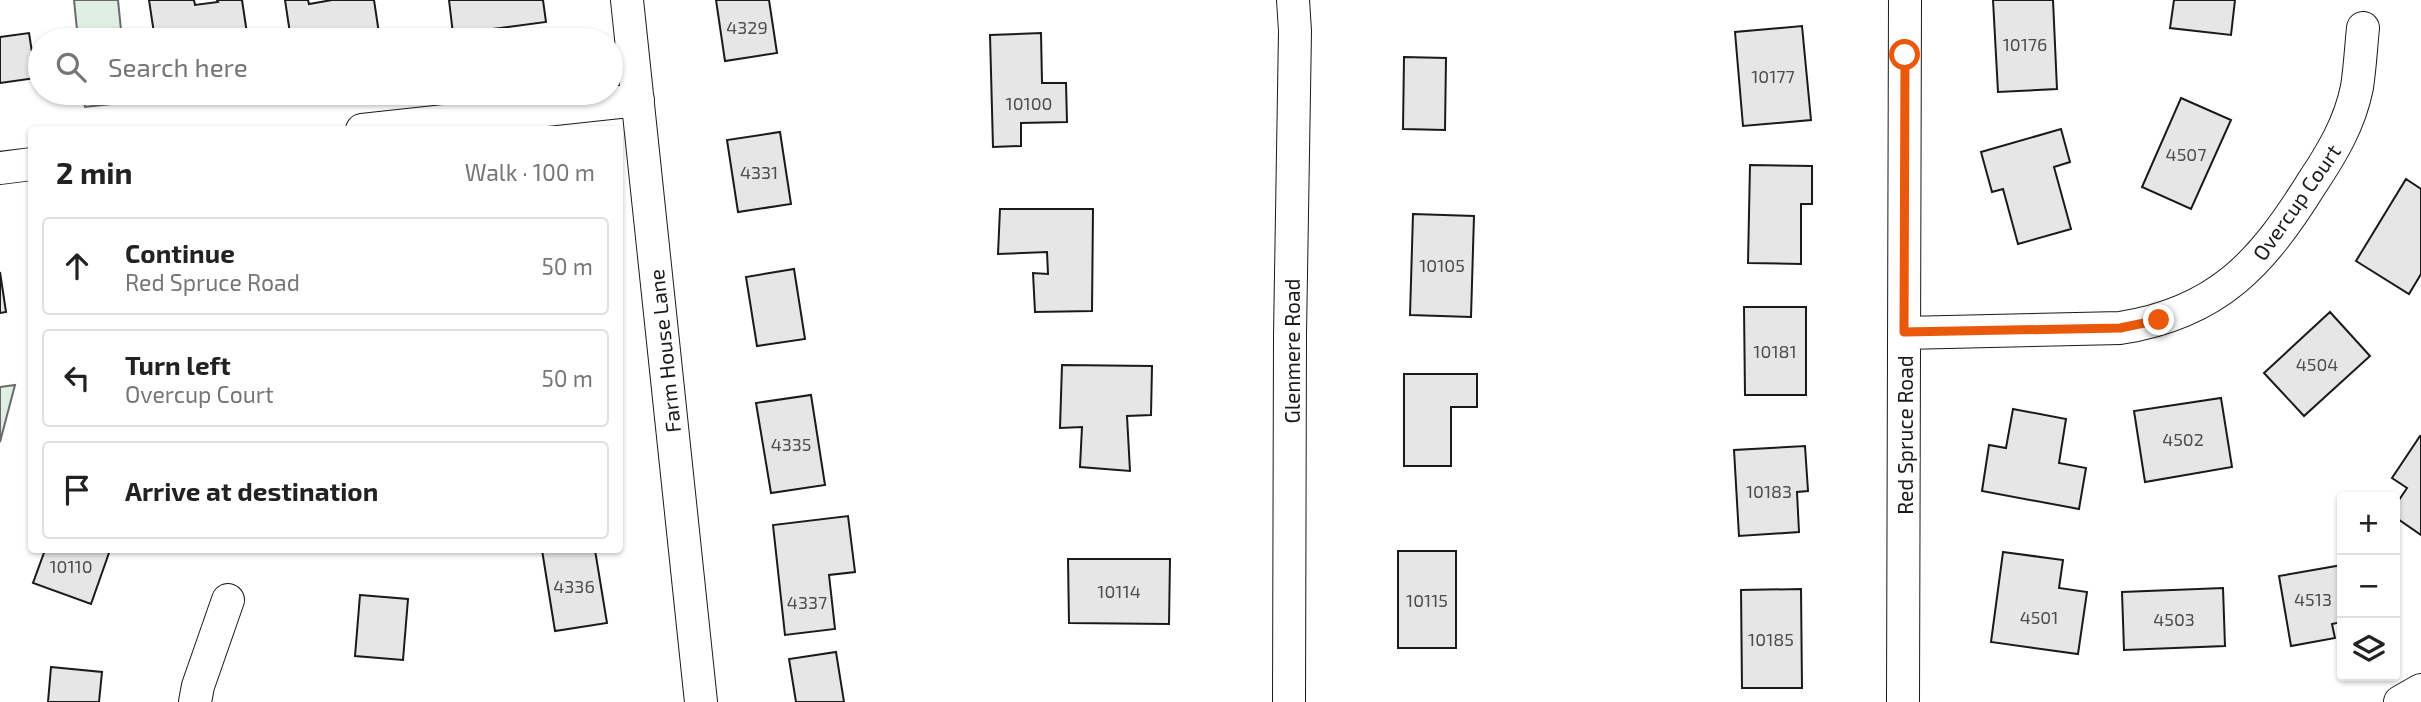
<!DOCTYPE html>
<meta charset="utf-8">
<style>
:root{--surface:#fff;--page:#f2f2f2;--text:#222;--muted:#767676;--line:#e0e0e0}
body{margin:0;font-family:"Exo 2",sans-serif;background:var(--page);color:var(--text)}
.controls{position:absolute;right:21px;bottom:21px;display:grid;overflow:hidden;border-radius:7px;box-shadow:0 2px 5px #0004}
.controls button{width:63px;height:63px;display:grid;place-items:center;padding:0;border:0;border-bottom:2px solid var(--line);background:var(--surface);color:var(--text);font:35px sans-serif}
.stop{position:absolute;width:21px;height:21px;margin:-16px;border:5px solid #ea580c;border-radius:50%;background:#fff}
.stop.end{background:#ea580c;border-color:#fff;box-shadow:0 2px 7px #0008}
.list{margin:0;padding:0;list-style:none}
h2{display:flex;justify-content:space-between;align-items:center;height:91px;margin:0;padding:0 28px;font-size:30px}
h2 small{font-size:23px;font-weight:400;color:var(--muted)}
.list li{display:grid;grid-template-columns:46px 1fr auto;gap:21px;align-items:center;box-sizing:border-box;height:98px;margin:0 14px 14px;padding:0 14px;border:2px solid var(--line);border-radius:7px}
.list b{display:block;font-size:26px;white-space:nowrap}
.list p{margin:0;font-size:23px;white-space:nowrap;color:var(--muted)}
.list em{font-size:23px;font-style:normal;color:var(--muted)}
.icon{flex:none;width:38px;height:38px;fill:none;stroke:currentColor;stroke-width:2;stroke-linecap:round;stroke-linejoin:round}
.map{position:relative;flex:none;width:2421px;height:702px;overflow:hidden}
.search{position:absolute;background:var(--surface);box-shadow:0 2px 5px #0004;left:28px;top:28px;width:595px;height:77px;display:flex;align-items:center;gap:18px;box-sizing:border-box;padding:0 24px;border-radius:38px;color:var(--muted);font-size:26px}
.panel{position:absolute;background:var(--surface);box-shadow:0 2px 5px #0004;left:28px;top:126px;width:595px;height:427px;border-radius:7px}
.map>svg:first-child{display:block}
.green{fill:#e0efe3;stroke:#6a6a6a;stroke-width:2}
.building{fill:#e6e6e6;stroke:#1a1a1a;stroke-width:2}
.lines{fill:none;stroke-linecap:round;stroke-linejoin:round}
.street-casing{stroke:#1a1a1a;stroke-width:34}
.street{stroke:#fff;stroke-width:32}
.route{stroke:#ea580c;stroke-width:9}
.labels{text-anchor:middle;dominant-baseline:central;stroke-width:5;stroke-linejoin:round;paint-order:stroke}
.number-label{font-size:18px;fill:#4d4d4d}
.street-label{font-size:21px;fill:#1a1a1a;stroke:#fff}
</style>
<div class="map">
<svg width="2421" height="702" viewBox="0 0 2421 702">
<rect width="100%" height="100%" fill="#fff"/>
<path class="green" d="M74,0H118L122,40H78Z
M83,93H128L129,102L85,107Z
M15,385L0,442V387Z"/>
<path class="building" d="M149,0H194L195,5L218,2L217,0H242L248,40H155Z
M285,0H308L309,4L332,0H374L380,40H291Z
M449,0H543L546,22L453,34Z
M716,0H769L777,53L725,61Z
M1993,0H2053L2057,89L1998,92Z
M2174,0H2235L2231,35L2170,28Z
M1802,26L1811,120L1743,126L1735,32Z
M29,33L36,78L0,83V37Z
M1041,33L1042,83H1066L1067,122L1021,123V146L993,147L990,35Z
M1404,57L1446,58L1445,130L1403,129Z
M2181,98L2231,120L2191,209L2142,187Z
M2061,129L2070,162L2054,167L2071,229L2018,244L2003,189L1992,192L1981,152Z
M780,132L791,204L738,212L727,140Z
M1750,165L1812,166V204H1801V264L1748,263Z
M2406,179L2421,189V274L2409,294L2356,261Z
M1000,209H1093L1092,311L1035,312L1033,273L1048,274L1047,252L998,254Z
M1413,214L1474,216L1471,317L1410,315Z
M794,269L805,339L757,346L746,277Z
M0,272L6,312L0,313Z
M1744,307H1806V395H1745Z
M2330,312L2370,356L2304,416L2264,373Z
M1062,365L1152,366L1151,415L1127,416L1130,471L1080,467L1082,427L1060,428Z
M1404,374H1477V407H1451V466H1404Z
M811,395L825,485L771,493L756,403Z
M2221,398L2232,467L2145,482L2134,411Z
M2013,409L2066,419L2059,463L2086,468L2079,509L1982,491L1989,445L2006,448Z
M2420,436H2421V535L2395,517V506L2407,488L2392,478Z
M1805,446L1808,491L1797,492L1799,532L1739,536L1734,450Z
M848,516L855,572L829,575L835,629L785,635L773,525Z
M45,550H110L91,604L33,583Z
M542,550H595L607,623L555,631Z
M1398,551H1456V648H1398Z
M2003,552L2063,560L2059,588L2087,592L2078,654L1991,642Z
M1068,559H1170L1169,624L1069,623Z
M2342,565V622L2332,624L2335,638L2291,646L2279,576Z
M2223,588L2225,646L2124,650L2122,592Z
M1801,589L1802,688H1742L1741,590Z
M360,595L408,599L403,660L355,656Z
M836,652L844,702H796L789,659Z
M51,667L102,672L99,702H48Z"/>
<g class="lines">
<g class="street-casing">
<path id="street" d="M627,0L701,702
M362,130L638,100
M0,168L32,164
M1904,333L2120,328C2218,313 2262,263 2312,183C2332,153 2350,123 2357,87C2360,68 2361,47 2363,28
M195,702L198,686L228,600
M1289,702L1290,335L1295,31L1293,0
M1903,702L1905,0
M2400,702L2421,690"/>
</g>
<use href="#street" class="street"/>
</g>
<g class="lines">
<path class="route" d="M1905,55L1904,332L2120,328L2159,320"/>
</g>
<g class="labels">
<g class="number-label">
<text x="747" y="27">4329</text>
<text x="2025" y="44">10176</text>
<text x="1773" y="76">10177</text>
<text x="1029" y="103">10100</text>
<text x="2186" y="154">4507</text>
<text x="759" y="172">4331</text>
<text x="1442" y="265">10105</text>
<text x="1775" y="351">10181</text>
<text x="2317" y="364">4504</text>
<text x="2183" y="439">4502</text>
<text x="791" y="444">4335</text>
<text x="1769" y="491">10183</text>
<text x="71" y="566">10110</text>
<text x="574" y="586">4336</text>
<text x="1119" y="591">10114</text>
<text x="2313" y="599">4513</text>
<text x="1427" y="600">10115</text>
<text x="807" y="602">4337</text>
<text x="2039" y="617">4501</text>
<text x="2174" y="619">4503</text>
<text x="1771" y="639">10185</text>
</g>
<g class="street-label">
<text transform="translate(2296 202) rotate(-55)">Overcup Court</text>
<text transform="translate(664 351) rotate(-96)">Farm House Lane</text>
<text transform="translate(1291 351) rotate(-90)">Glenmere Road</text>
<text transform="translate(1904 435) rotate(-90)">Red Spruce Road</text>
</g>
</g>
</svg>
<div class="controls">
<button>+</button>
<button>−</button>
<button><svg class="icon" aria-label="layers" viewBox="0 0 24 24"><path d="M12 4l9 5-9 5-9-5zM3 14l9 5 9-5"/></svg></button>
</div>
<div class="stop" style="left:1905px;top:55px"></div>
<div class="stop end" style="left:2159px;top:320px"></div>
<div class="search"><svg class="icon" aria-label="search" viewBox="0 0 24 24"><circle cx="10" cy="10" r="6"/><path d="M15 15l6 6"/></svg>Search here</div>
<section class="panel">
<h2>2 min<small>Walk · 100 m</small></h2>
<ul class="list">
<li><svg class="icon" aria-label="ahead" viewBox="0 0 24 24"><path d="M12 20V5M6 11l6-6 6 6"/></svg><div><b>Continue</b><p>Red Spruce Road</p></div><em>50 m</em></li>
<li><svg class="icon" aria-label="left" viewBox="0 0 24 24"><path d="M17 20v-9H6M10 6l-5 5 5 5"/></svg><div><b>Turn left</b><p>Overcup Court</p></div><em>50 m</em></li>
<li><svg class="icon" aria-label="arrive" viewBox="0 0 24 24"><path d="M6 21V4h12l-3 4 3 4H6"/></svg><div><b>Arrive at destination</b></div></li>
</ul>
</section>
</div>
